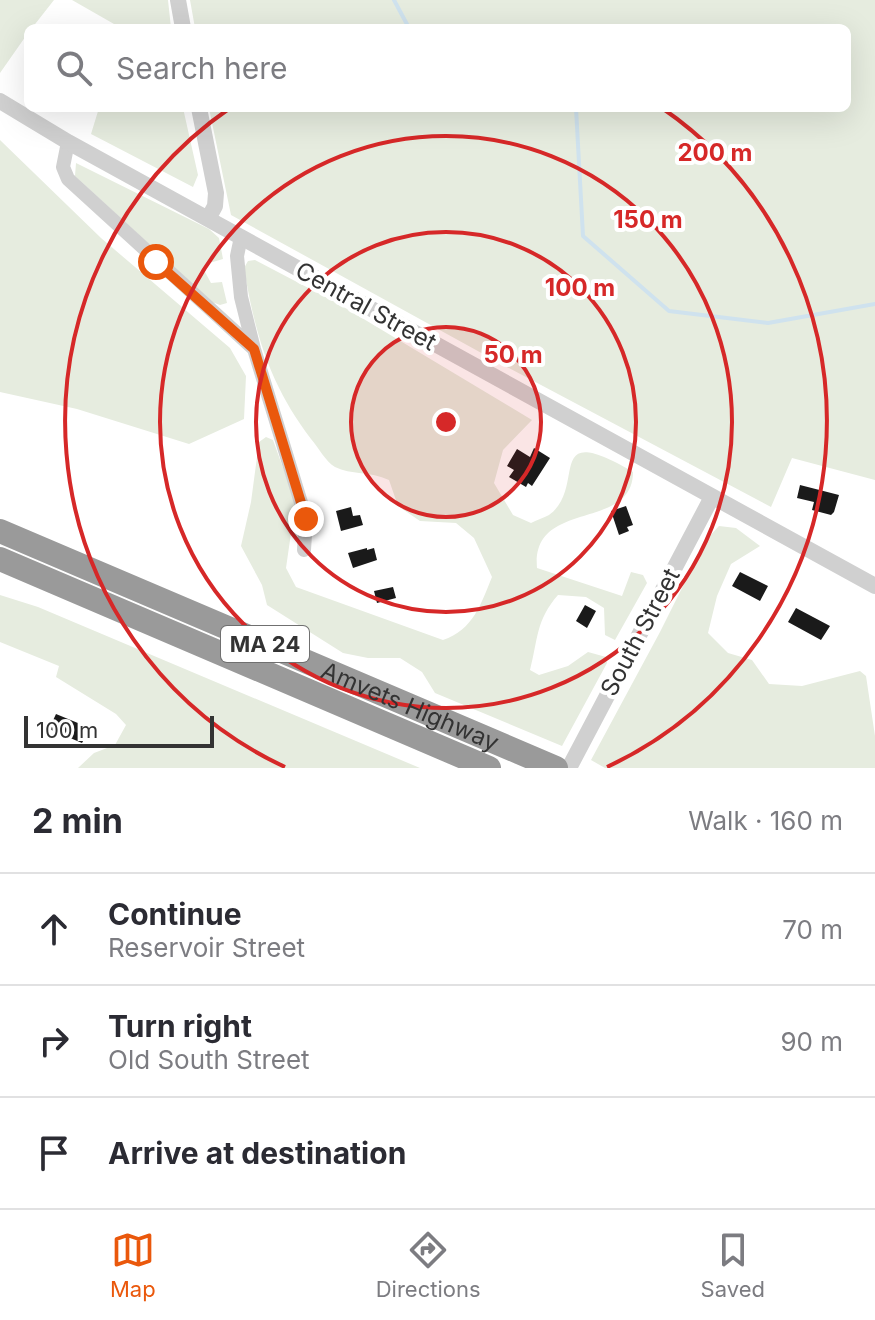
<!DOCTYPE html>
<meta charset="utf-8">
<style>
:root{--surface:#fff;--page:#f2f2f3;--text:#2b2b33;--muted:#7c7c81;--line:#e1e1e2;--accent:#ea580c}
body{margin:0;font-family:Inter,sans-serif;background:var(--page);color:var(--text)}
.scale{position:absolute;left:24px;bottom:20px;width:190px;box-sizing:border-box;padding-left:8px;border:4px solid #333;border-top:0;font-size:22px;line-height:28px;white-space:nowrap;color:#333;-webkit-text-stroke:6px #fff;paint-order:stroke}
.stop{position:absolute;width:24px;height:24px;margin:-18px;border:6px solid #ea580c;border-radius:50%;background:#fff}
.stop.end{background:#ea580c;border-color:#fff;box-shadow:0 2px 8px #0008}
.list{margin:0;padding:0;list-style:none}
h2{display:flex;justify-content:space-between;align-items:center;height:104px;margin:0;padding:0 32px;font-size:34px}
h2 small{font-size:26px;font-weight:400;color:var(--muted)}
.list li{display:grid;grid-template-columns:52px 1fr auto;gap:24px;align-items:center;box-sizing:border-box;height:112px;padding:0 32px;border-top:2px solid var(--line)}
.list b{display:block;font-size:30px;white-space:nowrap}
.list p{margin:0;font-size:26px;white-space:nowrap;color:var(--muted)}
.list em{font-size:26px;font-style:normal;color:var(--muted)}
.icon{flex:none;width:44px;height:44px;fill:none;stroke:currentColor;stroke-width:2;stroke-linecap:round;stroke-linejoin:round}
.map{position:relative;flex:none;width:875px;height:768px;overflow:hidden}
.search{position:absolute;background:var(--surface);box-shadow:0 8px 32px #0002;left:24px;right:24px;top:24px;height:88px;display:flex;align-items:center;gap:20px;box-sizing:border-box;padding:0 28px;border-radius:12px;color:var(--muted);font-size:30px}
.sheet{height:440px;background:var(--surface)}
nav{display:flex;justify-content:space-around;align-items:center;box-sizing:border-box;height:112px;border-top:2px solid var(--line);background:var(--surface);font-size:22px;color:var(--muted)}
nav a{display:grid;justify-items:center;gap:4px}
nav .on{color:var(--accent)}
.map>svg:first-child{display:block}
.green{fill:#e6ecdf}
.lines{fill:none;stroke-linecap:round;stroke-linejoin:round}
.stream{stroke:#cfe2ee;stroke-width:4}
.building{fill:#1a1a1a}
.minor{stroke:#d0d0d0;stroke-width:14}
.tertiary{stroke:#d0d0d0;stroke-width:16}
.motorway{stroke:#9a9a9a;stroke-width:24}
.route{stroke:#ea580c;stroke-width:10}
.ring{fill:none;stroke:#d62828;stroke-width:4}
.labels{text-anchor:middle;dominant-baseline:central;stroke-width:8;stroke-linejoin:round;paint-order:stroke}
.shield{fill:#fff;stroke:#707070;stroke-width:2}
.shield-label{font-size:22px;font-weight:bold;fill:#333}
.street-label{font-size:24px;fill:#333;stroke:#fff}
.centre{fill:#d62828;stroke:#fff;stroke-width:4}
.ring-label{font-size:24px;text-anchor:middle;font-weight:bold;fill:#d62828;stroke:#fff;stroke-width:8;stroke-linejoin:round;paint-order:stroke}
</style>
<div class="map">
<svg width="875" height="768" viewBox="0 0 875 768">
<rect width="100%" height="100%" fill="#fff"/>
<path class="green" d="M0,0H54L32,28H28V33L0,73Z
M72,0H168L171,28H121Z
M190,0H875V480L792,458L771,507L505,366L231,215L209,108H847V28H195Z
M99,108H183L198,175L193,187L91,134Z
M0,140L101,238L230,348L246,376L244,419L189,444L77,409L0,392Z
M76,163L209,229L219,238L223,259L206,264L205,272L211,283L222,282L227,303L220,305L212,302L75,176Z
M255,260L337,303L532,420L503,450L494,483L513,515L531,523C536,520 544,518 549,515C588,487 542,419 633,472C633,532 531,498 537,568L622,596L631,572L643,575L647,583L615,640L605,635L604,608L586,597L558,595C536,620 538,639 530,670L539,675L568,666L588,652L606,657L607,663L562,746L435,693L422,672L400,658H368L343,653L267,605L262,585L241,546L251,502L259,442L266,437L273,440L300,515L291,533L286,568L296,587L443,640C473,630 481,604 492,577L474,538L456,523L420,521L398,506L389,480C370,471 351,475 335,467C326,462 318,447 311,439C270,385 255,335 244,268L248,261Z
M719,526L736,528L760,546L731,564L717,596L708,633L728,653L752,660L769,684L802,686L860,671L866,676L875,736V768H605L591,760L660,632L706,540Z
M0,595L38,607L420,768H78L94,753L115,745L126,725L116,714L56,677L59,666L0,642Z"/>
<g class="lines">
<path class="stream" d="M394,0L409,28
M576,108L583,236L669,311L768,323L875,304"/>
</g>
<path class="building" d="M534,448L550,458L532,486L528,483L526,487L509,477L514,470L507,466L517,449L530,457Z
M800,485L839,495L834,512L831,515L812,510L814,502L797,498Z
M626,506L633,525L627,527L629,531L619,535L611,511Z
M351,507L353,516L360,515L363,525L341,531L336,511Z
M367,548V550L374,548L377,560L353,568L348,553Z
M740,572L768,586L760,601L732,586Z
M393,587L396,598L377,603L374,591Z
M585,605L596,611L587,628L576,621Z
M796,608L830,626L821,640L788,622Z
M56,714L90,728L82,743L49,729Z"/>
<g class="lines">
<path class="minor" d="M68,142L63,167L68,179L254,349
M241,237L237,256L241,297L254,349L306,519L304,550"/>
<path class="tertiary" d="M178,0L183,28
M0,101L68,142L875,586
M199,108L216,193L215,206L208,219
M569,768L712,497"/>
<g class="motorway">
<path id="s1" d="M0,531L556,768"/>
<path d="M0,559L489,768"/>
</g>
</g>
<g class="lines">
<path class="route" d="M156,262L254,349L306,519"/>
</g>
<circle cx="446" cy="422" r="95" fill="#d62828" fill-opacity=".12"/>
<g class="ring">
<circle cx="446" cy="422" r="95"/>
<circle cx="446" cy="422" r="190"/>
<circle cx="446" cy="422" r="286"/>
<path d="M285 767A381 381 0 0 1 230 108M662 108A381 381 0 0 1 607 767"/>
</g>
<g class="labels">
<rect class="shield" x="221" y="626" width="88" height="36" rx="6"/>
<g class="shield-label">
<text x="265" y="644">MA 24</text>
</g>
<g class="street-label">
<text transform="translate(366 306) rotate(29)">Central Street</text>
<text transform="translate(640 632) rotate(-62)">South Street</text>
<text stroke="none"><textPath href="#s1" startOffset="446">Amvets Highway</textPath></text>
</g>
</g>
<circle cx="446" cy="422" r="12" class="centre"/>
<g class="ring-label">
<text x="715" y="161">200 m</text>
<text x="648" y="228">150 m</text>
<text x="580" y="296">100 m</text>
<text x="513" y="363">50 m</text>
</g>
</svg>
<div class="scale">100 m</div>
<div class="stop" style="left:156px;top:262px"></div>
<div class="stop end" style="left:306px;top:519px"></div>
<div class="search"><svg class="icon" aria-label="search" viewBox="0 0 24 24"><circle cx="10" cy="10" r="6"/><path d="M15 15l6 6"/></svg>Search here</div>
</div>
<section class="sheet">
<h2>2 min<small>Walk · 160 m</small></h2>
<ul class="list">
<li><svg class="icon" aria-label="ahead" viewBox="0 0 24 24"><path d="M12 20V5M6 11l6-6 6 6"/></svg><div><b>Continue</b><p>Reservoir Street</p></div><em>70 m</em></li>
<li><svg class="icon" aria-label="right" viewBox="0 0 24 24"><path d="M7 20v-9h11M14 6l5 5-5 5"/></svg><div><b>Turn right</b><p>Old South Street</p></div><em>90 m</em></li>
<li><svg class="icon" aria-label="arrive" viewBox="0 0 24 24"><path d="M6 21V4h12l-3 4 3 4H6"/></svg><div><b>Arrive at destination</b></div></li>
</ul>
</section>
<nav>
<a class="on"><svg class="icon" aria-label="map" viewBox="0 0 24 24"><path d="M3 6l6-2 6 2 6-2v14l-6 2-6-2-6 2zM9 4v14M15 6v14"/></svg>Map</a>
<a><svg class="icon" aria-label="directions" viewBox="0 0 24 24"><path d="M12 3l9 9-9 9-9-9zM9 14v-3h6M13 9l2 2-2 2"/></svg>Directions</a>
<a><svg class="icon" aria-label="saved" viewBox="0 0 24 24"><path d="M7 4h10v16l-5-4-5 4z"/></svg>Saved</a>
</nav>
